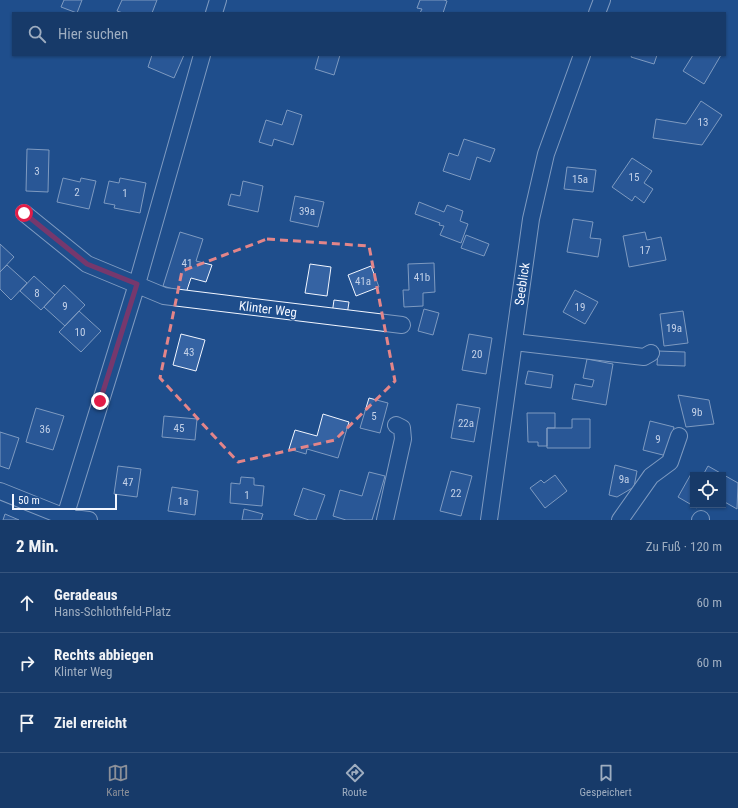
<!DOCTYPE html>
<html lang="de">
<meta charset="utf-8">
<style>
:root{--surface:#173a69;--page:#20416f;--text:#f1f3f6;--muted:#9eadc0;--line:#36547d;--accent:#8c9099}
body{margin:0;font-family:"Roboto Condensed",sans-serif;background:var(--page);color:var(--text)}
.controls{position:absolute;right:12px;bottom:12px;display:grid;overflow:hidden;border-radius:0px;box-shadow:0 1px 3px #0004}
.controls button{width:36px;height:36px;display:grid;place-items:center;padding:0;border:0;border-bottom:1px solid var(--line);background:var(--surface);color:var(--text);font:20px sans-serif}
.scale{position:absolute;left:12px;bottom:10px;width:105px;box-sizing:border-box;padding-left:4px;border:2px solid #f2f6ff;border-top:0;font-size:11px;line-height:14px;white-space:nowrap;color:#f2f6ff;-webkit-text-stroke:3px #1f4e8c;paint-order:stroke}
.stop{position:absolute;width:12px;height:12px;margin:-9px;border:3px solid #e11d48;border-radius:50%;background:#fff}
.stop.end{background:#e11d48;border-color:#fff;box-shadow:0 1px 4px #0008}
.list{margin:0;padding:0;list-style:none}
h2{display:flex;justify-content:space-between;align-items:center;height:52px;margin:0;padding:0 16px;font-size:17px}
h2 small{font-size:13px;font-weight:400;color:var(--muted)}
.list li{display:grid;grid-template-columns:26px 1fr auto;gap:12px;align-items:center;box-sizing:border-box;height:60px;padding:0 16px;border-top:1px solid var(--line)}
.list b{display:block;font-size:15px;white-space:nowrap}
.list p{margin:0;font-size:13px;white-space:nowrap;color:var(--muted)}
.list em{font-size:13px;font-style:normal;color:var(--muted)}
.icon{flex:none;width:22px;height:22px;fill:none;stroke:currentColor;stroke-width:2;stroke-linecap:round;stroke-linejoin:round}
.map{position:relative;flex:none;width:738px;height:520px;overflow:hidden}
.search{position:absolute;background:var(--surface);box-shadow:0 1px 3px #0004;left:12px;right:12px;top:12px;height:44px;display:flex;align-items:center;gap:10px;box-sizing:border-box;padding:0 14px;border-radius:0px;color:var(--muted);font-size:15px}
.sheet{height:232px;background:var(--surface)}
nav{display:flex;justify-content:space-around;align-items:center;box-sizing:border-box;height:56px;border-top:1px solid var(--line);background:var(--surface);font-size:11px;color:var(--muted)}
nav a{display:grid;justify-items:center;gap:2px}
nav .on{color:var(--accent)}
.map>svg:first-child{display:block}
.building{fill:#3563a3;stroke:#f2f6ff}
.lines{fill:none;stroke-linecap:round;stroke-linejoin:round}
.minor-casing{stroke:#f2f6ff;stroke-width:18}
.minor{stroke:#1f4e8c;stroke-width:16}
.route{stroke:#e11d48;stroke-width:5}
.marked{fill:none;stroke:#e38589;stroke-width:3;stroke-dasharray:8 5;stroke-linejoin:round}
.labels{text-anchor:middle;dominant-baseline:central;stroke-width:3;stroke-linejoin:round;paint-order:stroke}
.number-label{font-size:11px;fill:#c3d1e8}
.street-label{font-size:13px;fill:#f2f6ff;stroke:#1f4e8c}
</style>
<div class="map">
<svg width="738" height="520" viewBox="0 0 738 520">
<rect width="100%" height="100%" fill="#1f4e8c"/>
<path class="building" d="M64,0H82L77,13L61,7Z
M122,0H157L152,13H123L117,11Z
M420,0H444L447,1L443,13H420L422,9L417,8Z
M152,55H184L174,78L148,67Z
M319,55H340L334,75L315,69Z
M632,55H657L654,64L631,57Z
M693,55H721L704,84L683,71Z
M701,101L722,115L702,145L653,138L656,119L686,124Z
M287,110L302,115L293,145L274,139L272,146L259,142L266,120L282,125Z
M464,139L495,149L490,162L477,157L470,180L443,171L449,153L458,156Z
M27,149L49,150L48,192L26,191Z
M632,158L652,171L644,183L653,189L644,203L635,196L632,201L612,187Z
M567,167L596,170L593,192L564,189Z
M63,178L80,182L81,178L96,181L89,209L57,202Z
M120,178L146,183L140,213L114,208L115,205L104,203L109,181L119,183Z
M243,181L263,186L258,212L228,205L231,194L240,196Z
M295,196L324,202L318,227L290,221Z
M419,202L444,212L447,205L463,211L460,221L468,224L461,243L440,235L444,226L439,225L440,223L415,214Z
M573,219L593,222L590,238L601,239L598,257L567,252Z
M180,232L203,239L196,261L212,265L206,282L191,278L186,293L163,286Z
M645,232L647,240L661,237L666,260L629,267L623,236Z
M466,235L489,244L484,256L461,248Z
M0,244L14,257L0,272Z
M434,263L435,292L423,293V306L404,307L403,290H409L408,264Z
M310,264L331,267L327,296L305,293Z
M7,265L27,283L11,300L0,289V272Z
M371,266L379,287L356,296L348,275Z
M34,276L55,295L41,310L20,291Z
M64,285L85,305L65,326L44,307Z
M575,290L598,302L585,324L563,312Z
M334,300L349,302L347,315L332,314Z
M424,309L439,313L433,335L418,331Z
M79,311L101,331L81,352L59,332Z
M683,311L688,343L664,346L660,314Z
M181,334L205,340L196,371L173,365Z
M469,334L492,338L486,374L462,370Z
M658,351L685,352V366L657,365Z
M587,359L613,364L606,405L572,399L575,384L592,387L594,380L583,378Z
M528,371L553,375L551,388L525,384Z
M678,395L709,400L714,424L686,427Z
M369,398L388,403L380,433L360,428Z
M457,404L480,408L474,442L451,438Z
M36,408L64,416L53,450L26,442Z
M527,413H555V428H547V446H538V442H528Z
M323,414L349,422L338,458L307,449L306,454L289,449L295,430L317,436Z
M164,416L197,419L195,440L162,437Z
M572,419H590V448H547V428H572Z
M650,421L674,427L667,456L643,450Z
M0,432L19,438L9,469L0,466Z
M615,465L637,471L634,487L617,497L609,495Z
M118,466L141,469L137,497L114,494Z
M708,466L738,483L737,509L723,501V475H703Z
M451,471L472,476L461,516L440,511Z
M369,472L385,476L372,520H346L333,516L340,490L362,496Z
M691,474L693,475V505H699L697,508L678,497Z
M555,475L567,491L545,508L530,488L541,480L544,483Z
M241,477L254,478V485L264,486L262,506L230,503L231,483L240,484Z
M172,487L198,491L195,515L168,511Z
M303,488L325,495L316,520H309L294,515Z
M244,509L263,514L261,520H242Z
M5,514L19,520H3Z"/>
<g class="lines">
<g class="minor-casing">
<path id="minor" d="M214,13L218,0
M597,13L602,0
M24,213L87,264L164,296L402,325
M514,342L644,357L651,353
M0,491L65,517L89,520
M64,520L137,284L202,55
M385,520L403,439L402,428L396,425
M489,520L531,219L546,154L582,55
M620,520L651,476L670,462L679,436
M700,520L701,519"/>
</g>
<use href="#minor" class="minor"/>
</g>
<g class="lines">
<path class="route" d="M24,213L87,264L137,284L100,401"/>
</g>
<path d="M0 0H738V520H0ZM267,239L369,246L395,381L335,440L238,462L160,378L182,271Z" fill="#1f4e8c" fill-opacity=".55" fill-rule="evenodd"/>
<path class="marked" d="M267,239L369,246L395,381L335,440L238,462L160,378L182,271Z"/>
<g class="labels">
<g class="number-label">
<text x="703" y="122">13</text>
<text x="37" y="171">3</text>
<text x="634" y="177">15</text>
<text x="580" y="179">15a</text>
<text x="77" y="192">2</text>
<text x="125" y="193">1</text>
<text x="307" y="211">39a</text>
<text x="645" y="250">17</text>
<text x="187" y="263">41</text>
<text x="422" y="277">41b</text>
<text x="363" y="281">41a</text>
<text x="37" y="293">8</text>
<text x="65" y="306">9</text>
<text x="580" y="307">19</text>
<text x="674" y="328">19a</text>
<text x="80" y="332">10</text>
<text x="189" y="352">43</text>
<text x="477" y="354">20</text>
<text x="697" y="412">9b</text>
<text x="374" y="416">5</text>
<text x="466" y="423">22a</text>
<text x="179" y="428">45</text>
<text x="45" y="429">36</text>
<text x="658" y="439">9</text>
<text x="624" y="479">9a</text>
<text x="128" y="482">47</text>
<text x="456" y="493">22</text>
<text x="247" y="495">1</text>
<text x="183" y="501">1a</text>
</g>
<g class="street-label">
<text transform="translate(522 284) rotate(-82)">Seeblick</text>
<text transform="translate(268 309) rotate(7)">Klinter Weg</text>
</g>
</g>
</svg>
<div class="controls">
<button><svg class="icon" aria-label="locate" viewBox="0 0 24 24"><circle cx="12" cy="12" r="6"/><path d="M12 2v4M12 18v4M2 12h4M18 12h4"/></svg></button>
</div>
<div class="scale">50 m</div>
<div class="stop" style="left:24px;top:213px"></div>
<div class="stop end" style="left:100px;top:401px"></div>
<div class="search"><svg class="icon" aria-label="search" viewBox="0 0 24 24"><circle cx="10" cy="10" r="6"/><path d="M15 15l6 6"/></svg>Hier suchen</div>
</div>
<section class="sheet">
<h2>2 Min.<small>Zu Fuß · 120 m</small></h2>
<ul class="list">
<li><svg class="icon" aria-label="ahead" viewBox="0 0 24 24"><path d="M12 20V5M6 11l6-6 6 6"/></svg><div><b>Geradeaus</b><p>Hans-Schlothfeld-Platz</p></div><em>60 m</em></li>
<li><svg class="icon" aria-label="right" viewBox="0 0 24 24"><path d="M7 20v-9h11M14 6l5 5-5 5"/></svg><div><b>Rechts abbiegen</b><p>Klinter Weg</p></div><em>60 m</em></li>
<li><svg class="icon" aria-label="arrive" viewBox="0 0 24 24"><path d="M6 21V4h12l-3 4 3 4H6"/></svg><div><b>Ziel erreicht</b></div></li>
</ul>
</section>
<nav>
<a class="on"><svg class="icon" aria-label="map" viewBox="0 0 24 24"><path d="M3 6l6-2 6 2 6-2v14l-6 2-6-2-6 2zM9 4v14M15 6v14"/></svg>Karte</a>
<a><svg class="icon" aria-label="directions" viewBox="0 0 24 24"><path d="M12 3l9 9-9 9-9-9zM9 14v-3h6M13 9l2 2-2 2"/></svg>Route</a>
<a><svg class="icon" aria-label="saved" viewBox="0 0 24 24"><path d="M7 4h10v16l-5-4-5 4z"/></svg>Gespeichert</a>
</nav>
